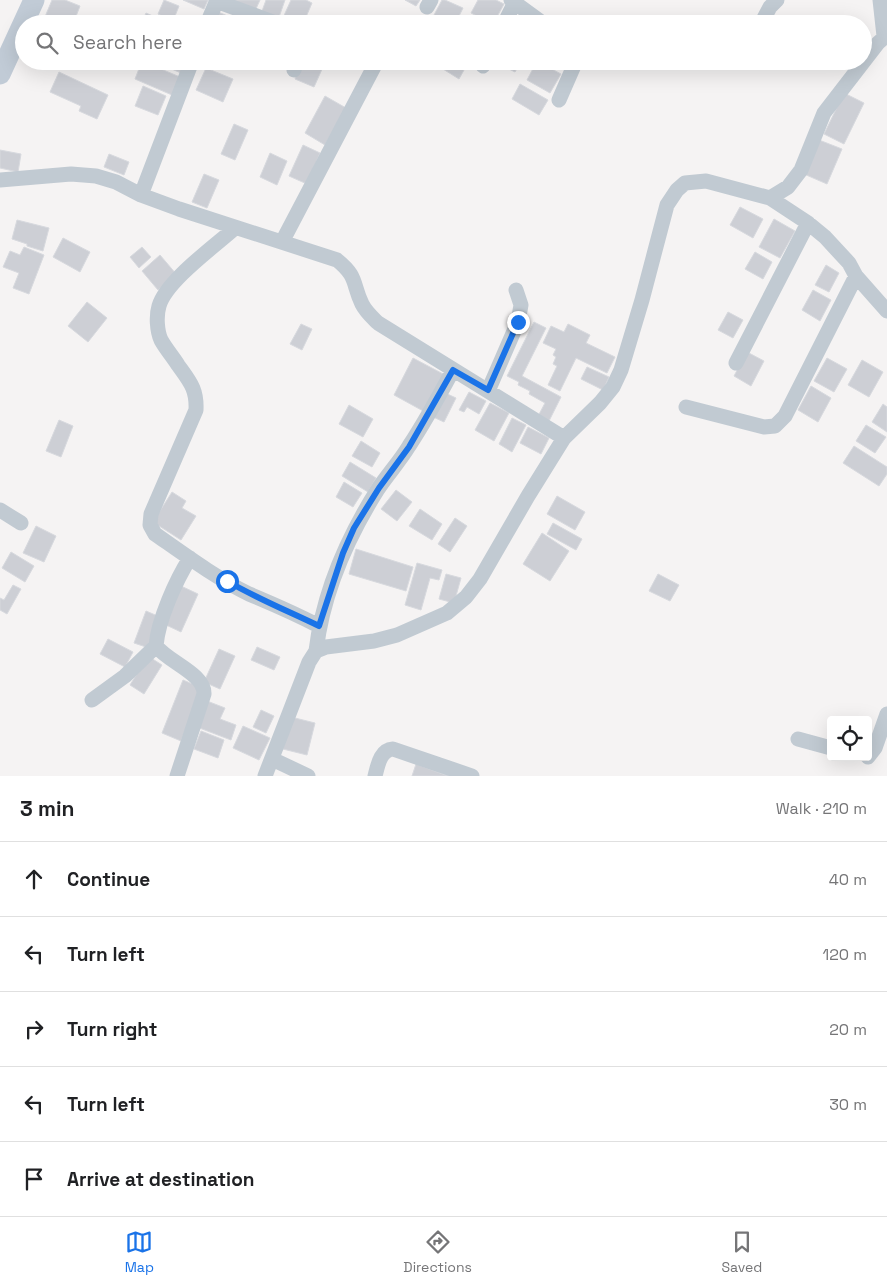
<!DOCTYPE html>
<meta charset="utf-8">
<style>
:root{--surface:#fff;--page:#f6f6f6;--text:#202124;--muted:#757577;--line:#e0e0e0;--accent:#1a73e8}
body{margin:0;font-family:"Space Grotesk",sans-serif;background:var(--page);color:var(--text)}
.controls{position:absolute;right:15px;bottom:15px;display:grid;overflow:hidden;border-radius:5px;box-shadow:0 5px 20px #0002}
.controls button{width:45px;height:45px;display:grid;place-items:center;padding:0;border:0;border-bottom:1px solid var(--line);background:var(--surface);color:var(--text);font:25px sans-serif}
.stop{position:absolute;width:15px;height:15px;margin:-11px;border:4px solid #1a73e8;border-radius:50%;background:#fff}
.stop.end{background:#1a73e8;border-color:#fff;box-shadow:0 1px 5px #0008}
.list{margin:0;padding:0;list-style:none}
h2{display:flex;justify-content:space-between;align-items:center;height:65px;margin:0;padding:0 20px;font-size:21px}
h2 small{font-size:16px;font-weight:400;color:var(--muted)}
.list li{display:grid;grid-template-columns:32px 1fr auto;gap:15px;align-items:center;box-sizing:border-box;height:75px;padding:0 20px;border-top:1px solid var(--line)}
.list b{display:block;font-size:19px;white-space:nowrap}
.list em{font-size:16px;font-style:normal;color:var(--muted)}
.icon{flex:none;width:28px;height:28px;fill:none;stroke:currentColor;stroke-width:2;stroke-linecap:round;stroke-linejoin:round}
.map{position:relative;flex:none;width:887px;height:776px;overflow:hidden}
.search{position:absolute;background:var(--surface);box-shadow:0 5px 20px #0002;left:15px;right:15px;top:15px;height:55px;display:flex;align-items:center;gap:12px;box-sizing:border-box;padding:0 18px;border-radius:28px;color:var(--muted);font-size:19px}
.sheet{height:440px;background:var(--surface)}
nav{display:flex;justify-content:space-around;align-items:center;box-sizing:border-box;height:70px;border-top:1px solid var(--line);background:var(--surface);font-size:14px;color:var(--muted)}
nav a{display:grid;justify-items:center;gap:2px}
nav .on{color:var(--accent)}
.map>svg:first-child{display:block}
.building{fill:#cdcfd5;stroke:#d7d9de}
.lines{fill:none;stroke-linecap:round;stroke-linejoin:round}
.minor{stroke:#c1cad2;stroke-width:15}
.secondary{stroke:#c1cbd6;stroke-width:21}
.route{stroke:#1a73e8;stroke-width:6}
</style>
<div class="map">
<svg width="887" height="776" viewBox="0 0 887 776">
<rect width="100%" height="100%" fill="#f5f3f3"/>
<path class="building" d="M52,0H65L80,6L73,24H42Z
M164,0L179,6L173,21L158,14Z
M183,0H208L204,9Z
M232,0H260L255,11Z
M266,0H285L278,20L261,14Z
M291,0H306L312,3L303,24H290L282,20Z
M405,0H420L416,6Z
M442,0H445L463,8L455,24H452L434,15Z
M478,0H496L504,4L493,24L471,13Z
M216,11L246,24H210Z
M146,13L171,24H141Z
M466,17L478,24H462Z
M347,18L358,24H344Z
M36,61H57L53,69Z
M142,61L180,77L172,95L135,79Z
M153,61H186L181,73Z
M303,61H309L323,67L314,87L295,79Z
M447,61H469L459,79L443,69Z
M505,61H521L515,72L503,66Z
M537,61L561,74L550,93L527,80Z
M206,68L233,79L223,102L196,90Z
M59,72L108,95L97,119L79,111L81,106L50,92Z
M520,84L548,100L539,115L512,99Z
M143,86L166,96L158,115L135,106Z
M844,93L864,103L844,144L824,134Z
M325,96L346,108L325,145L305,133Z
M234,124L248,130L235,160L221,154Z
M819,140L842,149L827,184L804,174Z
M303,145L320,153L307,184L289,176Z
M0,150L21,154L18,172L0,168Z
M270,153L287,161L277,185L260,177Z
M109,154L129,162L124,175L104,167Z
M204,174L219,180L207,208L192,202Z
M740,207L763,219L753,238L730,225Z
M774,219L795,231L780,258L759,247Z
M17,220L49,228L43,251L27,246V244L12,239Z
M63,238L90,252L80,272L53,257Z
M24,247L44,255L29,294L13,288L19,273L3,267L10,251L20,255Z
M142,247L151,257L139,268L130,257Z
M755,252L772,262L763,279L745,269Z
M160,255L177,275L158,290L142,271Z
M826,265L839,273L829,292L815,285Z
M813,290L831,300L820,321L802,310Z
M87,302L107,318L88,342L68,326Z
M728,312L743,320L733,338L718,330Z
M534,322L546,328L522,376L561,397L547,425L536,420L545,403L529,394L530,391L518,385L519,382L507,376Z
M301,324L312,329L302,350L290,344Z
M568,324L590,335L586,343L615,357L607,373L576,358L560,391L548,385L557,366L553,364L556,357L553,355L556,349L543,343L551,326L564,332Z
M747,352L764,361L751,386L734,376Z
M413,358L445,375L425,412L394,395Z
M827,358L847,369L834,392L814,381Z
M862,360L883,372L869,397L848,385Z
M587,367L609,377L603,390L581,379Z
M811,386L831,398L818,422L798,410Z
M443,392L456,398L444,422L431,416Z
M469,392L486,401L479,414L467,407L464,412L459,410Z
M490,403L509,413L494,441L475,430Z
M883,404L887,407V432L872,422Z
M349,405L373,419L363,437L339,424Z
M512,418L526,425L512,452L499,444Z
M59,420L73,426L61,457L46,451Z
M866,425L886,437L875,453L856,441Z
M528,427L549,438L541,454L520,443Z
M361,441L380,453L372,467L352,456Z
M854,446L887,467V474L879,486L843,463Z
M350,462L376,478L368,492L342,476Z
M344,482L362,493L353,507L336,497Z
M396,490L412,502L397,521L381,509Z
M172,492L186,501L182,508L196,516L181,540L153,522Z
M557,496L585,512L575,530L547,514Z
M420,509L442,524L432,540L409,526Z
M455,518L467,526L450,552L438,544Z
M553,523L582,539L576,550L547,534Z
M36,526L56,536L44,562L23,553Z
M542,533L569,551L550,581L523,564Z
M356,549L413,567L406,591L349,574Z
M11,552L34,566L25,582L2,568Z
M417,563L442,570L439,580L430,578L421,610L405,605Z
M446,574L461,578L454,603L439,599Z
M658,574L679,585L670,601L649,591Z
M13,585L21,589L7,614L0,610V598L4,600Z
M181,586L198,594L181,632L164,624Z
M146,611L160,617L149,648L134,643Z
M108,639L133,652L125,667L100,654Z
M257,647L280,657L274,670L251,660Z
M219,649L235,656L220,689L204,682Z
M148,656L162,665L144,694L130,685Z
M183,680L202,688L181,741L162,733Z
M207,701L225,708L220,719L236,725L231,740L197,727Z
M261,710L274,716L266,733L253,727Z
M291,717L315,723L307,755L283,749Z
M243,726L270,738L259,760L233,748Z
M201,731L224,740L218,758L194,749Z
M416,764L448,776H412Z"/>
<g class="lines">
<path class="minor" d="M511,0L544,24
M880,0L884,36
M216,1L278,24
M427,7L431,0
M207,24L217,0
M504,24L516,0
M761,24L770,7L777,0
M483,66L485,61
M294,70L297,61
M559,100L576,61
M0,180L71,174L96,176L116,182L141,195L179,209L337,260C358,277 352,283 362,304C366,312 372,317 378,323L564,438L528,496L480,579L466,597L447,613L397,635L374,641L326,647L316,651L309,662L265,776
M141,195L192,61
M770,198L808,223L825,237L849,263L856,276L887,311
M235,228C215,246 166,281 159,306C156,316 157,331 161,340C166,349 173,357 178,365C190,382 197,389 196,410L151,514L150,525L155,534C185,555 216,578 249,594C273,604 296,614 319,626
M282,242L377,61
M736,363L808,223
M488,391L518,322L521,305L516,290
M686,407L764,427L775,426L785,416L856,276
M564,438L600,403L613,387L621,370L642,300L667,205L677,190L685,183L706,181L770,198L788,187L801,170L824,113L878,43L887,35
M0,510L21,523
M316,651C323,593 347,538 378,489C388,474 400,461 409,446C425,422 439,396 453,370
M92,700L125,676L156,646
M798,739L831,748
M868,757L875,748L887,714
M272,759L308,776
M177,776L204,694C205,674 168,662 156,646C158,620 176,580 190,558
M375,776C378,765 380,750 393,749L472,776"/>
<path class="secondary" d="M0,74L34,0"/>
</g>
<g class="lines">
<path class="route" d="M227,581C256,598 288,611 319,626L343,553L354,528L379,488L409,447L453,370L488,390L518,322"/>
</g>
</svg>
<div class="controls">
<button><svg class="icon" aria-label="locate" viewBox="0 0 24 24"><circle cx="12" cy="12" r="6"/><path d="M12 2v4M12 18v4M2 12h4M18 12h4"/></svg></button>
</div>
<div class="stop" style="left:227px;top:581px"></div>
<div class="stop end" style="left:518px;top:322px"></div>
<div class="search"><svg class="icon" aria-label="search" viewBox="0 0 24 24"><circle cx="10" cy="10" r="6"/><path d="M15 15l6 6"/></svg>Search here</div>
</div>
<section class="sheet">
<h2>3 min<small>Walk · 210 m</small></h2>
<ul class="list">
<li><svg class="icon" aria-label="ahead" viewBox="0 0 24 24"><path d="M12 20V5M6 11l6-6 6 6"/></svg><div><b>Continue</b></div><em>40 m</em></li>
<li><svg class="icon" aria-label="left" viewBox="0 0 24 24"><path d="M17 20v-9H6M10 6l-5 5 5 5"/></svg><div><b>Turn left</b></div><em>120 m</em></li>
<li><svg class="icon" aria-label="right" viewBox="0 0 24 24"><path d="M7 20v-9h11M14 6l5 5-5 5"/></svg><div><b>Turn right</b></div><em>20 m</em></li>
<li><svg class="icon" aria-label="left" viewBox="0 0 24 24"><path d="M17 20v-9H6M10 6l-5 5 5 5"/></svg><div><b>Turn left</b></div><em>30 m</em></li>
<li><svg class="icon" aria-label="arrive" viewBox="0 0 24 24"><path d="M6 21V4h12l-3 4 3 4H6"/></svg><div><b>Arrive at destination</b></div></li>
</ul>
</section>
<nav>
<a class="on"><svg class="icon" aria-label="map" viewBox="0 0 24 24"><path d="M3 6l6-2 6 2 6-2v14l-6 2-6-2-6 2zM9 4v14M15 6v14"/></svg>Map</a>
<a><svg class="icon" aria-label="directions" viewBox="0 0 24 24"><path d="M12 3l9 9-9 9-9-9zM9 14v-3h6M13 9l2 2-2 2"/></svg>Directions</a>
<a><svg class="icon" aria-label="saved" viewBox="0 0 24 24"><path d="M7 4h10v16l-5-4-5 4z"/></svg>Saved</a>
</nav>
